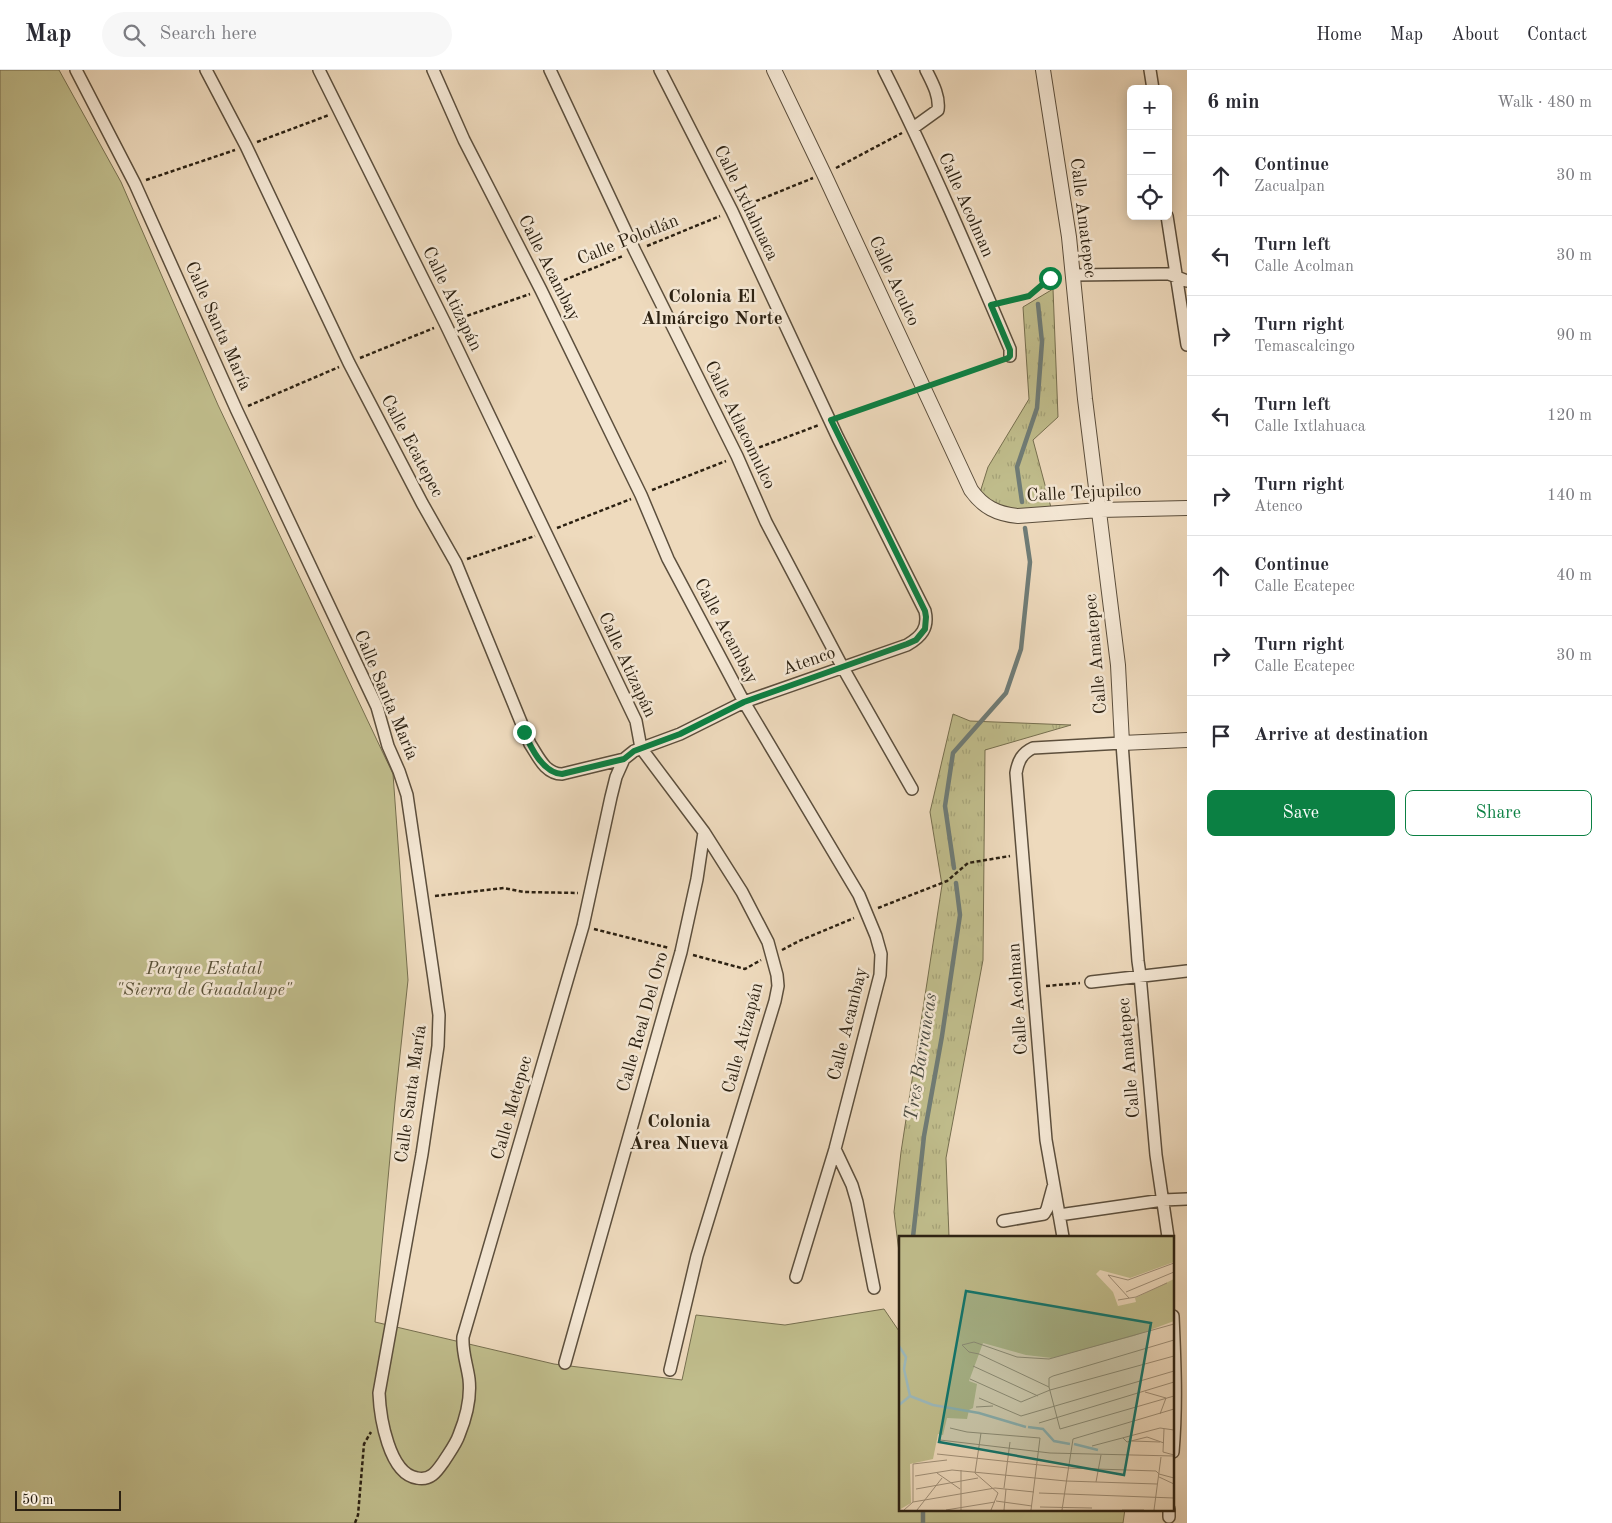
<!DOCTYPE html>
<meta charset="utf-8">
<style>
:root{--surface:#fff;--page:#f7f7f7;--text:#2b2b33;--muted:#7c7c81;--line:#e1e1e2;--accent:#0b8043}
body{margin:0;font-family:"Old Standard TT",serif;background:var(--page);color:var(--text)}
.controls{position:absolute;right:15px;top:15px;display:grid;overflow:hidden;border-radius:8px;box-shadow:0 2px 12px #0003}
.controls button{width:45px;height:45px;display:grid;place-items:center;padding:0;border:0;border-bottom:1px solid var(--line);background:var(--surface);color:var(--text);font:25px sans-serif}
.scale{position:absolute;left:15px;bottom:12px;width:106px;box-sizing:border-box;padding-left:5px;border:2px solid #2c2112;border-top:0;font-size:14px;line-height:18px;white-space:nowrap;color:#2c2112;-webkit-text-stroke:4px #f4e7d4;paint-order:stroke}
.stop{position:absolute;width:15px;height:15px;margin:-11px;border:4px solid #0b8043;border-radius:50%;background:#fff}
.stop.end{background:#0b8043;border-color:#fff;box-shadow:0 1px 5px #0008}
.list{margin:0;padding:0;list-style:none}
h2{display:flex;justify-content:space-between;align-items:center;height:65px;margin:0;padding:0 20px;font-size:21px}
h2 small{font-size:16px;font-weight:400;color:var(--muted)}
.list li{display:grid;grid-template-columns:32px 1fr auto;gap:15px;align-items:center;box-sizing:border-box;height:80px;padding:0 20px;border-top:1px solid var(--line)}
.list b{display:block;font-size:19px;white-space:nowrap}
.list p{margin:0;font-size:16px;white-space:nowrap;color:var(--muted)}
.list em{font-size:16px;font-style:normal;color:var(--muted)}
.actions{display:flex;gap:10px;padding:15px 20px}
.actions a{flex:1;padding:11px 0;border:1px solid var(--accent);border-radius:8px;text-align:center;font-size:18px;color:var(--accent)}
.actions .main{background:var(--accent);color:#fff}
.icon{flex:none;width:28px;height:28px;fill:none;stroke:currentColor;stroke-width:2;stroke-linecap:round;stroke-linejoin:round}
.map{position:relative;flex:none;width:1187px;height:1453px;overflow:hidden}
header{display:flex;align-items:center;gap:30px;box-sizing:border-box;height:70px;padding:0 25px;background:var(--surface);border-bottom:1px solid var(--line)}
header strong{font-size:24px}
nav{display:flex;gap:28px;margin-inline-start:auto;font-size:18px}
.search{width:350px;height:45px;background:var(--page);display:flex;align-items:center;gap:12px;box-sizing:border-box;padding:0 18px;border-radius:28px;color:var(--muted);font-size:19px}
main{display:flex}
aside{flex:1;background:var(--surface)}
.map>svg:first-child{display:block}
.grass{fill:url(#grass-tufts);stroke:#766f4f}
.green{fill:#c0bd8c;stroke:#766f4f}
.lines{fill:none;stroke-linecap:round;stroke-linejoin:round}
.stream{stroke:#6f7c77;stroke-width:4.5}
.minor-casing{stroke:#5c4f3d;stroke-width:14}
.tertiary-casing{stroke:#5c4f3d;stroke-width:16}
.path{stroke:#2c2112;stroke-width:2.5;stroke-dasharray:4 2.5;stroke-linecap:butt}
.minor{stroke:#f4e7d4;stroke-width:11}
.tertiary{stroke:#f4e7d4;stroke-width:14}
.route{stroke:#0b8043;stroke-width:6}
.labels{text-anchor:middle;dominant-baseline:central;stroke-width:5;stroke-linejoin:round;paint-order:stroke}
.street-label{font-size:18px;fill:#2c2112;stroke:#f4e7d4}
.park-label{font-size:18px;font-style:italic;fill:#585037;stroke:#f4e7d4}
.neighbourhood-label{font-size:19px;font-weight:bold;fill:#2c2112;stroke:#f4e7d4}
.water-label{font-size:19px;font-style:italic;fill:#4e4e44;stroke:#f4e7d4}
.inset-river{fill:none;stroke:#9cb8ba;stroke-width:2.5}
.inset-road{fill:none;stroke:#a09079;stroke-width:1}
.view{fill:#0f766e;fill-opacity:0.15;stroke:#0f766e;stroke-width:2.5}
.inset-edge{fill:none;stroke:#2c2112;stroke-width:2.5}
</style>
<header>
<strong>Map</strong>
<div class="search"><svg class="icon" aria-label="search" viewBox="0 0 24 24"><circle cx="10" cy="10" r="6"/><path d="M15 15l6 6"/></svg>Search here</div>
<nav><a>Home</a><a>Map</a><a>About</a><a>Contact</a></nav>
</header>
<main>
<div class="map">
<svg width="1187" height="1453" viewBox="0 0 1187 1453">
<defs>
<pattern id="grass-tufts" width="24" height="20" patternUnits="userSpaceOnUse" patternTransform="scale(1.25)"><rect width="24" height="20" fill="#c0bd8c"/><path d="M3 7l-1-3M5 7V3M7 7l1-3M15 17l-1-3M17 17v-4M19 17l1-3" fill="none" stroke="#a5a278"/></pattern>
</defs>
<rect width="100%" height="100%" fill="#eedabd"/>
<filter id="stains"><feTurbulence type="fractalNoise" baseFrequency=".004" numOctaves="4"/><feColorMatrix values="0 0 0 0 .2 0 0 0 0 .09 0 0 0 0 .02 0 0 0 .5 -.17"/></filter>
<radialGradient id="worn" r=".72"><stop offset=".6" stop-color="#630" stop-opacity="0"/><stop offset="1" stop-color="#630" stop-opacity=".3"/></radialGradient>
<path class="grass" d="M1053,219L1058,347L1033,370L1053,445L1007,441L977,432L988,397L1029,329L1023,237Z
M953,644L970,651L1071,655L985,680L983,890L946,1088L949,1167H901V1198L894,1142L901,1082L942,815L930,742Z"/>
<path class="green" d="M0,0H59L121,112L218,335L393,704L408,910L395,1032L375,1252L554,1294L682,1310L696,1245L785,1255L884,1239L901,1264V1439H1125L1123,1453H0Z"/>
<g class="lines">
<path class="stream" d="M1022,432L1017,397L1037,338L1042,272L1038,234
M954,798L945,736L953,683L1006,623L1021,579L1030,492L1025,458
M913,1167L924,1066L942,966L960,845L956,813
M923,1453V1439"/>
<g class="minor-casing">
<path id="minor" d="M76,0L135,114L237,341L377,637L388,676L399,701L407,725L434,909L439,945L438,976L422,1084L379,1323C380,1347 389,1404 417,1408C431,1411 437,1401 444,1391C449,1383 456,1374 459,1365C466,1348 471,1327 469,1309C467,1294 462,1282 463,1267L583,856L611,727L616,707L624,689L634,681L680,664L744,632L907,575C921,567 929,558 925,541L838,368L732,141L660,0
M206,0L246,76L349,293L422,433L456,493L530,674C538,686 545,704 562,704L624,689
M319,0L445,253L636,651L641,678L704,762L742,822L768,872L777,905L778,916L775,931L697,1186L670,1300
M433,0L464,70L541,220L641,425L668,489L744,632L859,825L876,866L881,884L880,905L835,1079L796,1207
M550,0L635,181L737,386L766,452L843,598L912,719
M884,0C930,91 970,185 1010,279V286
M1150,0L1153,19
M913,58L938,40C940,26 932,12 926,0
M1167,146L1187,275
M1072,205L1159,204H1169L1187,211
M1091,912L1187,901
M835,1079L852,1115L857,1132L874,1218
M1059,1145L1163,1130L1187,1129
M1003,1151L1044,1144L1047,1139L1053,1117
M1063,1167L1046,1070L1016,703C1018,691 1022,683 1033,678L1122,673L1138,891L1140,905L1156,1085L1168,1167
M1173,1246C1175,1291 1177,1336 1173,1382
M565,1293L681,882L697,809L704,762
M1169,1447V1439"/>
</g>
<g class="tertiary-casing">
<path id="tertiary" d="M774,0L824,104L971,420C983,437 997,444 1018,446L1100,440L1187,438
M1043,0L1069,167L1085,329L1118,595L1122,673L1187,670"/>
</g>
<path class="path" d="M257,72L329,45
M836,98L902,63
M146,110L235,80
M744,136L813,108
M647,176L720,146
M552,215L623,186
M1003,232L1029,226L1050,208L1060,207
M455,250L530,224
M360,288L434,258
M935,313L998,291
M248,336L339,297
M841,347L911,321
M747,382L819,355
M652,420L726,391
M557,458L631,429
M467,489L535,466
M435,826L504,818L524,822L578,823
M878,838L947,811L968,793L1010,786
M594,859L669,878
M782,880L799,871L854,848
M693,885L745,899L761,890
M1046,916L1080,913
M355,1453L358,1445L364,1374L371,1362"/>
<use href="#minor" class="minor"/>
<use href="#tertiary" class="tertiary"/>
</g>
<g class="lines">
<path class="route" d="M524,662C531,678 543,703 562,704L624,689L634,681L680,664L744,632L907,574L916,570L925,559L926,547L925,541L831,350L1008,288L1010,286V280L991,235L1029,226L1050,208"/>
</g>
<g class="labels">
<g class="street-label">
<text transform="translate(746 133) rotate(64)">Calle Ixtlahuaca</text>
<text transform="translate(966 135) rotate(66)">Calle Acolman</text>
<text transform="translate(1083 148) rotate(83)">Calle Amatepec</text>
<text transform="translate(628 170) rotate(-22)">Calle Polotlán</text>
<text transform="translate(549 198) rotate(63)">Calle Acambay</text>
<text transform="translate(894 211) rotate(65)">Calle Aculco</text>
<text transform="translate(452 229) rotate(64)">Calle Atizapán</text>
<text transform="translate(218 256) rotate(66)">Calle Santa María</text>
<text transform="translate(740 355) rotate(64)">Calle Atlacomulco</text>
<text transform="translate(412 376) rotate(62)">Calle Ecatepec</text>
<text transform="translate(1084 423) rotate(-3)">Calle Tejupilco</text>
<text transform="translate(726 561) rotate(62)">Calle Acambay</text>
<text transform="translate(1096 584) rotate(-95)">Calle Amatepec</text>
<text transform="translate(809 591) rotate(-19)">Atenco</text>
<text transform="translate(627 595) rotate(65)">Calle Atizapán</text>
<text transform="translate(386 625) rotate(67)">Calle Santa María</text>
<text transform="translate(1018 929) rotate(-94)">Calle Acolman</text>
<text transform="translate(643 952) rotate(-74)">Calle Real Del Oro</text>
<text transform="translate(848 954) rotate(-76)">Calle Acambay</text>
<text transform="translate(743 968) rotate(-75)">Calle Atizapán</text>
<text transform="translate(1129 988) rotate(-95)">Calle Amatepec</text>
<text transform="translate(411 1024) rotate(-82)">Calle Santa María</text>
<text transform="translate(512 1038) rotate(-74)">Calle Metepec</text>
</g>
<g class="park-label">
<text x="204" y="899">Parque Estatal<tspan x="204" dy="21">"Sierra de Guadalupe"</tspan></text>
</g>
<g class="neighbourhood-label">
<text x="712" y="227">Colonia El<tspan x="712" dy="22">Almárcigo Norte</tspan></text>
<text x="679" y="1052">Colonia<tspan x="679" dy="22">Área Nueva</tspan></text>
</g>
<g class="water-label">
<text transform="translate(922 987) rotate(-81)">Tres Barrancas</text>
</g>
</g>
<g transform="translate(899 1166)">
<rect width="275" height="275" fill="#eedabd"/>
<path d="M0,1H275V26L231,42L201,34L197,38L214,56L219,70L237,66L236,62L275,43V85L235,100L153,122L127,119L84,107L70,145L78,148L74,172L70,174L68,183L48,182L44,199L39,198L34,223L11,228L12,267L0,274Z" fill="#c0bd8c"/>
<path class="inset-river" d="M0,110L7,121L5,133L11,160M0,169L11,160L34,169L80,177L127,191M129,191L144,193L155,205L171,208M175,208L199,214"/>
<path class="inset-road" d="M209,39L229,44L275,27M209,39L230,62M227,56L275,36M219,64L237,61L268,47M275,88L150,123L118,121L75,106L63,109L70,116L80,118L150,151L161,193L275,160M74,130L139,160M71,143L122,166L151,154L275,120M150,151V142L154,140L275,104M246,156L267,162L261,178M80,162L122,180L275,135M77,171L94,170M140,187L275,146M51,192L68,196L141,202L132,274M265,193L264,216L275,219M82,197L76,237L99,257L92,274M224,202L228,206L248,201L265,207M41,204L151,217L275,220M233,205L261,206M193,210L261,192L275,194M38,218L169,232L257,235L260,238M62,234V274M38,237L61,253M260,238L275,242M16,240L53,234L167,245L258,248M260,241L275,248M197,246L202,219M105,252L111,206M17,253L79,242M140,257L275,262M97,265L133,270M14,266L96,252L135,256M141,271L193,272M5,274L14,266V228L48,224M18,274L43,242M47,274L96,266M105,274L107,253M163,274L174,203L275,173M223,274H245M255,274L262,221"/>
<path class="view" d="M67,55L252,87L225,239L40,206Z"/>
<rect width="275" height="275" class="inset-edge"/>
</g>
<rect width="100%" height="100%" filter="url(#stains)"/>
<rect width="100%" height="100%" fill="url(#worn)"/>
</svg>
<div class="controls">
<button>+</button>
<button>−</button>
<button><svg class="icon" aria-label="locate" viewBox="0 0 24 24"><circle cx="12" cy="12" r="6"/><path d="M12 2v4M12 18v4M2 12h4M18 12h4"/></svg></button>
</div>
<div class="scale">50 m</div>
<div class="stop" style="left:1050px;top:208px"></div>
<div class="stop end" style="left:524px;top:662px"></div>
</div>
<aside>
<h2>6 min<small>Walk · 480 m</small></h2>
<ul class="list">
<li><svg class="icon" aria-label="ahead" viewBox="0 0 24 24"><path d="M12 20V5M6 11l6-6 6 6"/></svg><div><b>Continue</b><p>Zacualpan</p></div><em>30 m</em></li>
<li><svg class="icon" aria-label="left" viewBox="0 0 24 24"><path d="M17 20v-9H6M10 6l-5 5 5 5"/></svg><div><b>Turn left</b><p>Calle Acolman</p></div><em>30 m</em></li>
<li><svg class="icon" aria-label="right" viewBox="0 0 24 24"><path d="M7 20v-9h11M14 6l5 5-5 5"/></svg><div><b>Turn right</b><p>Temascalcingo</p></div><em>90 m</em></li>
<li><svg class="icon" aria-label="left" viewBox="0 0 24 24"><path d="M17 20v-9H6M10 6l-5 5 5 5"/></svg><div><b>Turn left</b><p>Calle Ixtlahuaca</p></div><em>120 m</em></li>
<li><svg class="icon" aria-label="right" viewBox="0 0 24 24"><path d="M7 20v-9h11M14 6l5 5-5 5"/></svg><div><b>Turn right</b><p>Atenco</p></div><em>140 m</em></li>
<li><svg class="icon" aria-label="ahead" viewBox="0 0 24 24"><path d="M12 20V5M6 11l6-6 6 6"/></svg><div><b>Continue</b><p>Calle Ecatepec</p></div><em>40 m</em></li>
<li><svg class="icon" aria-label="right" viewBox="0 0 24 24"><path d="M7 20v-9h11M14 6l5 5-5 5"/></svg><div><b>Turn right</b><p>Calle Ecatepec</p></div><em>30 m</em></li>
<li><svg class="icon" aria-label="arrive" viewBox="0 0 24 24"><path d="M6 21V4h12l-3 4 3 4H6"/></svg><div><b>Arrive at destination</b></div></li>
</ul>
<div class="actions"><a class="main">Save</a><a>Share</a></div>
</aside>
</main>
